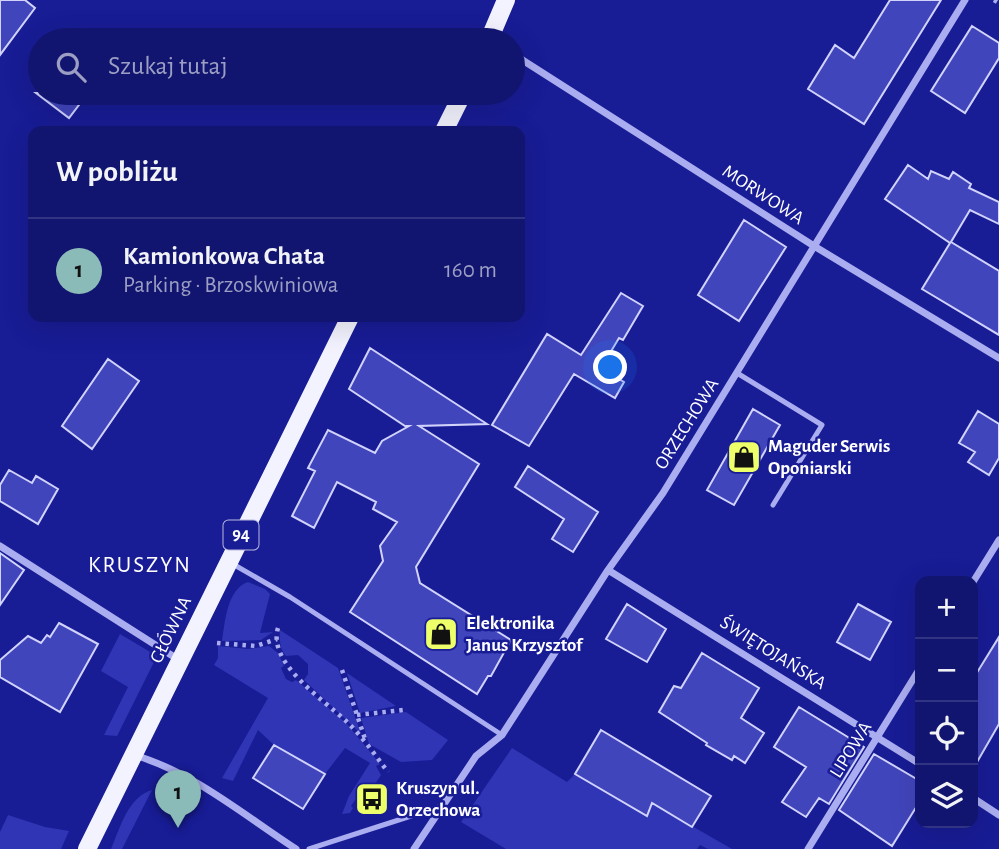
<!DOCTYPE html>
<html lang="pl">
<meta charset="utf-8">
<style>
:root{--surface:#121570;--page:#1b1e75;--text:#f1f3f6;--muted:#9c9fc3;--line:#313483;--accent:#8bbbb9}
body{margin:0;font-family:"Alegreya Sans",sans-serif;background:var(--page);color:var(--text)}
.controls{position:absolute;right:21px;bottom:21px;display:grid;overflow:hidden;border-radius:14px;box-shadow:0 7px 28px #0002}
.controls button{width:63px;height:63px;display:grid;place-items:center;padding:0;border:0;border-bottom:2px solid var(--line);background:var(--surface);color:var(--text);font:35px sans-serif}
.you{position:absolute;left:611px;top:368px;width:24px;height:24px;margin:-18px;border:5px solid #fff;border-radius:50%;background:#1a73e8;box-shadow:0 0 0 10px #1a73e833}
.badge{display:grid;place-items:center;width:46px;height:46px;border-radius:50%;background:var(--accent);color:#111;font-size:23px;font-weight:700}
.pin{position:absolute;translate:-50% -58px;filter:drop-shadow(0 2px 4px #0008)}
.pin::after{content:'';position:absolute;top:37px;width:24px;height:21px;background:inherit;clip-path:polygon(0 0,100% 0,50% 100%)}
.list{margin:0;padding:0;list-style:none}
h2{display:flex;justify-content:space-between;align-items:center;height:91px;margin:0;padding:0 28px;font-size:30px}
h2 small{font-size:23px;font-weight:400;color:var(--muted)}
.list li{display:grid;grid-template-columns:46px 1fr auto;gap:21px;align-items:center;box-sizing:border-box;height:105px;padding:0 28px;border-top:2px solid var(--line)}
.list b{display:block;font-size:26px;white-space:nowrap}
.list p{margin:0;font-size:23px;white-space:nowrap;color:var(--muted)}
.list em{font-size:23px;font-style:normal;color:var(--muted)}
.icon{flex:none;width:38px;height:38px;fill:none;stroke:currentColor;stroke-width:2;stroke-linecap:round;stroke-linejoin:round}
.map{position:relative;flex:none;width:999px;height:849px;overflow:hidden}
.search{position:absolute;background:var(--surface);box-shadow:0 7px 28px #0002;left:28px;top:28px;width:497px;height:77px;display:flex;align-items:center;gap:18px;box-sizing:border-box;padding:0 24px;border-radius:38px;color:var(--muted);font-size:26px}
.panel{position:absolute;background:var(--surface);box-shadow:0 7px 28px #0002;left:28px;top:126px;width:497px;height:196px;border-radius:14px}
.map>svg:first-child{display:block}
.green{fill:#2f35b4}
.building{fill:#4145bc;stroke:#d1d3fb;stroke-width:2}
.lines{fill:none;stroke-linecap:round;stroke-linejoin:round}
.path{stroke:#aaadf0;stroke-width:4.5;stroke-dasharray:3.5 5;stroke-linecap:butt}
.lane{stroke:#aaadf0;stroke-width:5}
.street{stroke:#aaadf0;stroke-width:7}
.primary{stroke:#f3f3ff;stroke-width:18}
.labels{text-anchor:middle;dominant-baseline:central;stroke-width:5;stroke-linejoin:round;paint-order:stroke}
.shield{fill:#181c95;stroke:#babbdf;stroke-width:2}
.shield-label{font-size:18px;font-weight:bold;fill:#fff}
.street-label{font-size:19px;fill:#fff;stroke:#181c95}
.poi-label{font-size:19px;font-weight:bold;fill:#fff;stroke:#181c95;text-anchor:start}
.quarter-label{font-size:23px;letter-spacing:2px;fill:#fff;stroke:#181c95}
</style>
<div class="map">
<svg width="999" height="849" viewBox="0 0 999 849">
<rect width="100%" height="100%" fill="#181c95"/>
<path class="green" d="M248,582L265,589L270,594L260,633L273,632L261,640L222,641C225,622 227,589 248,582Z
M280,630L338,668L361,734L304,680L308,674V664L298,655L286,656C280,650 279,638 280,630Z
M120,634L157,656L117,736L104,735L128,687L101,671Z
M218,646L248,649L269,646L278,653L284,666L281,668L286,679L292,682L296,680L347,724L380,764L376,766L381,775L366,798L359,794L351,806L353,808L350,813L342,814L349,796L370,763L345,748L325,774L274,745L258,730L233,781L222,778L268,698L214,665L218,658Z
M347,673L396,706L360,713Z
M406,712L448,740L432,760L401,762L369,744L361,718Z
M512,748L567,782L575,774L647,815L652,803L732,849H708L700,845L697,849H506L461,822Z
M152,790L122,849H111C120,828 128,797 152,790Z
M8,815L45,827L69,831L61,849H0V832Z"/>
<path class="building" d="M0,0H25L35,8L0,55Z
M890,0H941L864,124L808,89L835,45L854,58Z
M972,26L999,43V58L965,113L931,91Z
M36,93H88L69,118Z
M908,165L928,179L931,171L949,179L953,172L971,184L969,188L999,202V224L970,210L951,242L999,271V335L922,289L950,243L885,199Z
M744,220L786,247L739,321L698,295Z
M621,293L643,306L623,340L619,338L601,368L624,382L615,398L574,374L529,446L492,425L547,334L581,355Z
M370,348L487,424L419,426L479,464L416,567L420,583L511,640L491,676H488L477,694L350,612L383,561L380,546L397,522L373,509L376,502L337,482L314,528L292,516L315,471L308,468L328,430L375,453L382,441L409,426H405L349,389Z
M108,359L139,381L92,449L62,426Z
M753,409L780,425L734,505L707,490Z
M978,411L999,424V458L989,475L968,462L975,452L959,443Z
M528,466L598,512L573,552L552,539L564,519L515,487Z
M9,470L32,483L36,476L58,489L38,524L0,501V485Z
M0,553L24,570L0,605Z
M627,604L666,629L647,662L606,639Z
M858,604L891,622L870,660L837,642Z
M59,623L98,644L60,712L0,677V660L28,636L41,643L47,635L50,637Z
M999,637V724L973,769V679Z
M702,653L759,688L741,718L764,733L745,763L734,756L732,760L706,745L707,743L659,712L674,686L681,688Z
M799,707L864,747L829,804L819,798L806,817L782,802L806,767L774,747Z
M601,730L711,796L692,827L652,803L647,816L575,774Z
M274,745L325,774L303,809L253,778Z
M874,754L920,781V801L892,846L839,810Z"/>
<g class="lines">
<path class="path" d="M994,0L999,3
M278,628C267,663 324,700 346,721C362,736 375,755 388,772
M217,643L256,646L277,639
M342,670L366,742
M357,715L403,710"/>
<path class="lane" d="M737,373L822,425L773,505
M231,563L290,597L502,735
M309,849L442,806"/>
<path class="street" d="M513,54L814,246L999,358
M0,546L179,660
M608,570L920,764
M973,582L999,540
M134,755C193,772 245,816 296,849
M973,798L999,815
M414,849L476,756L502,735L608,570L663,493L965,0
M808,849L920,668"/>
<path class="primary" d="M489,40L506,0
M444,131L463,93
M87,849L350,317"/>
</g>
<defs>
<g id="shop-square" transform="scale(1.75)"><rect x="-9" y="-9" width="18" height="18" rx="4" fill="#edff69" stroke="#181c95"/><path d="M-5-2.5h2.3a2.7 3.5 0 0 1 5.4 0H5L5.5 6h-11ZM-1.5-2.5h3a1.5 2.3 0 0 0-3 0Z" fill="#111"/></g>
<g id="bus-square" transform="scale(1.75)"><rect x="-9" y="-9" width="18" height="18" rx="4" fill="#edff69" stroke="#181c95"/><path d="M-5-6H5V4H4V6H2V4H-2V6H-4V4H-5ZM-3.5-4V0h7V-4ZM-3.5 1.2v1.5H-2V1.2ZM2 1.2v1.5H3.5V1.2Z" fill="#111"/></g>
</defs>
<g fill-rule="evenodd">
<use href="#shop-square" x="744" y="457"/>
<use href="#shop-square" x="441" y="634"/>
<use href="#bus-square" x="372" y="799"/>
</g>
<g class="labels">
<rect class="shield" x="223.5" y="520.5" width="35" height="29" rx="5"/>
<g class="shield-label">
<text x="241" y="535">94</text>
</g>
<g class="street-label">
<text transform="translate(763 195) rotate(33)">MORWOWA</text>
<text transform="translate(687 424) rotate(-58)">ORZECHOWA</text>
<text transform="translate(171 630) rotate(-64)">GŁÓWNA</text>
<text transform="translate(773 653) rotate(32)">ŚWIĘTOJAŃSKA</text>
<text transform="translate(851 750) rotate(-58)">LIPOWA</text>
</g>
<g class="poi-label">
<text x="768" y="446">Maguder Serwis<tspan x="768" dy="22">Oponiarski</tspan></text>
<text x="466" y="623">Elektronika<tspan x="466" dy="22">Janus Krzysztof</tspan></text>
<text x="396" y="788">Kruszyn ul.<tspan x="396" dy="22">Orzechowa</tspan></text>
</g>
<g class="quarter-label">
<text x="140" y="565">KRUSZYN</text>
</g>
</g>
</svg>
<div class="controls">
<button>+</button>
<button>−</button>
<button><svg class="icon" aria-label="locate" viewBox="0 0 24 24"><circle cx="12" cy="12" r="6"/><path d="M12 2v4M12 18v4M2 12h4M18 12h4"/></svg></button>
<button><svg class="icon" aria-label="layers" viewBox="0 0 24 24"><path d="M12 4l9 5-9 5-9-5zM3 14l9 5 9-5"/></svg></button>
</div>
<div class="you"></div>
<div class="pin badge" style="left:178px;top:828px">1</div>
<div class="search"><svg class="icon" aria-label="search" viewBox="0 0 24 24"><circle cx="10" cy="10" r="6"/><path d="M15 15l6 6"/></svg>Szukaj tutaj</div>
<section class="panel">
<h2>W pobliżu<small></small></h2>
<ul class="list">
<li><span class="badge">1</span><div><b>Kamionkowa Chata</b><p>Parking · Brzoskwiniowa</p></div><em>160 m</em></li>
</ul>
</section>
</div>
